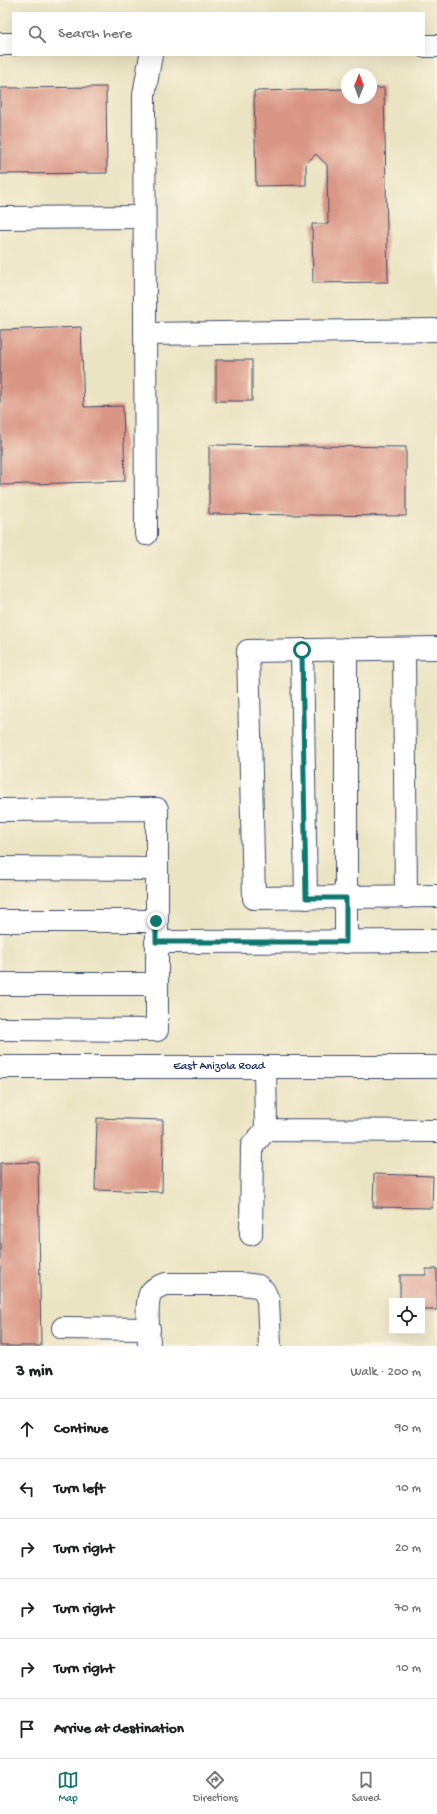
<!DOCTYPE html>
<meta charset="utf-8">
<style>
:root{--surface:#fff;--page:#f2f2f2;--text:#202124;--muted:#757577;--line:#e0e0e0;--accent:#0f766e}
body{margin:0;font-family:"Gochi Hand",sans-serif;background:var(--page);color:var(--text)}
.controls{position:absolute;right:12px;bottom:12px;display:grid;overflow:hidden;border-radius:0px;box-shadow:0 4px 16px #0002}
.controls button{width:36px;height:36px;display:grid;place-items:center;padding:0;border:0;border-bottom:1px solid var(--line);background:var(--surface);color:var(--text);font:20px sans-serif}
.compass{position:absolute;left:341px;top:68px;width:36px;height:36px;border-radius:50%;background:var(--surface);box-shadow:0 4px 16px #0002;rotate:1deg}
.stop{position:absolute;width:12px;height:12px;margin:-9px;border:3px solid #0f766e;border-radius:50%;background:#fff}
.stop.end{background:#0f766e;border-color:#fff;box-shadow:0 1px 4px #0008}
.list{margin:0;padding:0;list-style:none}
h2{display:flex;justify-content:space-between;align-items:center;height:52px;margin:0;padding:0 16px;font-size:17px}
h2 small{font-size:13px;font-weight:400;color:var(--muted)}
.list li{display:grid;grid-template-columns:26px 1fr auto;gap:12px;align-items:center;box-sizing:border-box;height:60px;padding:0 16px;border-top:1px solid var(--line)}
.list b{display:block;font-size:15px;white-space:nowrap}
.list em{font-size:13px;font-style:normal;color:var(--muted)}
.icon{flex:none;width:22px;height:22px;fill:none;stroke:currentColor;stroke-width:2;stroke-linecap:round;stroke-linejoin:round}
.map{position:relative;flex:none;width:437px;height:1346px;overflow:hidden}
.search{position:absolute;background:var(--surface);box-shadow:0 4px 16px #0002;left:12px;right:12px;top:12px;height:44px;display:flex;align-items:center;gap:10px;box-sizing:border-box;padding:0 14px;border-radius:0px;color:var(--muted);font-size:15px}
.sheet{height:412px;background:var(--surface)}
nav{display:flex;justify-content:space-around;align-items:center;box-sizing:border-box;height:56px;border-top:1px solid var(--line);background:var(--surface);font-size:11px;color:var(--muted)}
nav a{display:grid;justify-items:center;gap:2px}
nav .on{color:var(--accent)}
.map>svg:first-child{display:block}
.building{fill:#da9685}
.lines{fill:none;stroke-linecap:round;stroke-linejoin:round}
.minor-casing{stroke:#3a4a6d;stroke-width:24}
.minor{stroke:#fff;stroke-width:22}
.route{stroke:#0f766e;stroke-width:5}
.labels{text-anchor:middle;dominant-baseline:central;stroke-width:3;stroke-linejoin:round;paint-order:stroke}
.street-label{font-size:12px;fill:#1b2f5e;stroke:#fcf5e5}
</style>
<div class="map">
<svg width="437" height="1346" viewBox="0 0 437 1346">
<rect width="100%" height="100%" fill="#fcf5e5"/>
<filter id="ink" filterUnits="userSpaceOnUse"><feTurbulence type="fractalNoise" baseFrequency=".025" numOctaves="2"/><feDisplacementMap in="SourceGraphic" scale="8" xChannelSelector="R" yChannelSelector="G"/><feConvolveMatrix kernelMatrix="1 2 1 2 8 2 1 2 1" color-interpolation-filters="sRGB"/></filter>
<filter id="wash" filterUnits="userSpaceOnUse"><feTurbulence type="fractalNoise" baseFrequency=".012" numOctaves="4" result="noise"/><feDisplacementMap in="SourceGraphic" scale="16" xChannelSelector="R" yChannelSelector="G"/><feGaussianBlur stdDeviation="0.9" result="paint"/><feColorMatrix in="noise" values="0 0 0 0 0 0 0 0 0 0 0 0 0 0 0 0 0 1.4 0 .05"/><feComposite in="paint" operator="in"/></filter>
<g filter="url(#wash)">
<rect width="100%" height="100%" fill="#ebe4c3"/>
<g id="blocks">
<path class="building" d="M106,87L107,173L0,174V88Z
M371,88H384L388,282L313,283L312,224H328L327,165L316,154L306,163V185L256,186L254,91L347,89V98H371Z
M81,327L84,407L123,406L125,481L0,485V330Z
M216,360H252V401H216Z
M209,445L406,447V516L209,514Z
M97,1118L163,1120L162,1192L95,1190Z
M38,1162L41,1346H0V1163Z
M374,1174L433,1176L432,1208L373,1207Z
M426,1269H437V1310H422V1301H400V1275H426Z"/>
</g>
</g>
<g filter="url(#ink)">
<use href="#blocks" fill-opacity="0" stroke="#3a4a6d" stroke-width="1"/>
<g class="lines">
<g class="minor-casing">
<g id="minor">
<path d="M0,44H13"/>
<path d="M424,46H437"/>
<path d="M0,218L144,217"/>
<path d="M145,334L437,330"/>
<path d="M146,534L144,95L151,55"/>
<path d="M437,648L248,651L254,898L437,896"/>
<path d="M346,649V942"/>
<path d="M404,649L406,897"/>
<path d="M302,650L306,898"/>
<path d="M0,810L157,809V1030L0,1029"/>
<path d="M0,868L156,869"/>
<path d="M0,921H156"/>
<path d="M156,942L437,941"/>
<path d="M0,984H156"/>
<path id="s1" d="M0,1067H437"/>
<path d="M265,1067L266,1130L437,1131"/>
<path d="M251,1234L252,1146L266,1130"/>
<path d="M63,1328L149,1329"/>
<path d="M149,1346C149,1331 145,1309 150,1294C153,1288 160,1286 166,1284H242L258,1286L264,1291L268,1300L270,1346"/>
</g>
</g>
<use href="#minor" class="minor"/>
</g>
</g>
<g class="lines" filter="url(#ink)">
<path class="route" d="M156,921V942H346V898H306L302,650"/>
</g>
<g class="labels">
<g class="street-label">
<text stroke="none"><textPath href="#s1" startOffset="219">East Anizola Road</textPath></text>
</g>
</g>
</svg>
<div class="controls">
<button><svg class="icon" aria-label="locate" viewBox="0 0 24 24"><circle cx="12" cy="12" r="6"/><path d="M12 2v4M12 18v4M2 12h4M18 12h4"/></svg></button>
</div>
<svg class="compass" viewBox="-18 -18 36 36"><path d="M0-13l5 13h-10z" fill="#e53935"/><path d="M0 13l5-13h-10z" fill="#757577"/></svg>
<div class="stop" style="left:302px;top:650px"></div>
<div class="stop end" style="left:156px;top:921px"></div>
<div class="search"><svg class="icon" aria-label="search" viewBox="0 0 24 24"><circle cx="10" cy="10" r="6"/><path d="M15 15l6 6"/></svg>Search here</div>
</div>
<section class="sheet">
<h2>3 min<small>Walk · 200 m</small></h2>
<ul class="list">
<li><svg class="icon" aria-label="ahead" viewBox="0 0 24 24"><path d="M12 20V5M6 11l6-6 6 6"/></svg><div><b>Continue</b></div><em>90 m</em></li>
<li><svg class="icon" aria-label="left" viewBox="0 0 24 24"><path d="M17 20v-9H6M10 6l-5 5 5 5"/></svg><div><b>Turn left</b></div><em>10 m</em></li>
<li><svg class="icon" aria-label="right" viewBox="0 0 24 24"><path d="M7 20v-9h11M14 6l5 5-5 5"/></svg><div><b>Turn right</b></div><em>20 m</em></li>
<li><svg class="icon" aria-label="right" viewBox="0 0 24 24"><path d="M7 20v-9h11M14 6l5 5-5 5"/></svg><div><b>Turn right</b></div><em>70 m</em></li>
<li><svg class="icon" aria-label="right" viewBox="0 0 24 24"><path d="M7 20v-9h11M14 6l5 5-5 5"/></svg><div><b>Turn right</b></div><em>10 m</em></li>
<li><svg class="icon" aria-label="arrive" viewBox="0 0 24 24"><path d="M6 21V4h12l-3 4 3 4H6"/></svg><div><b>Arrive at destination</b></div></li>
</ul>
</section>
<nav>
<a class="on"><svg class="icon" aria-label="map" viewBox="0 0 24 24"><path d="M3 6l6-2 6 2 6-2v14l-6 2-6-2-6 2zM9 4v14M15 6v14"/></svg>Map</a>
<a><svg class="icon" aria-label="directions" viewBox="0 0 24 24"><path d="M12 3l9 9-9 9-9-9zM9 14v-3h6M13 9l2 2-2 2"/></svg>Directions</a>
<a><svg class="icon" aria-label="saved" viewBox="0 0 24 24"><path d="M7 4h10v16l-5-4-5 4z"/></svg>Saved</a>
</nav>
